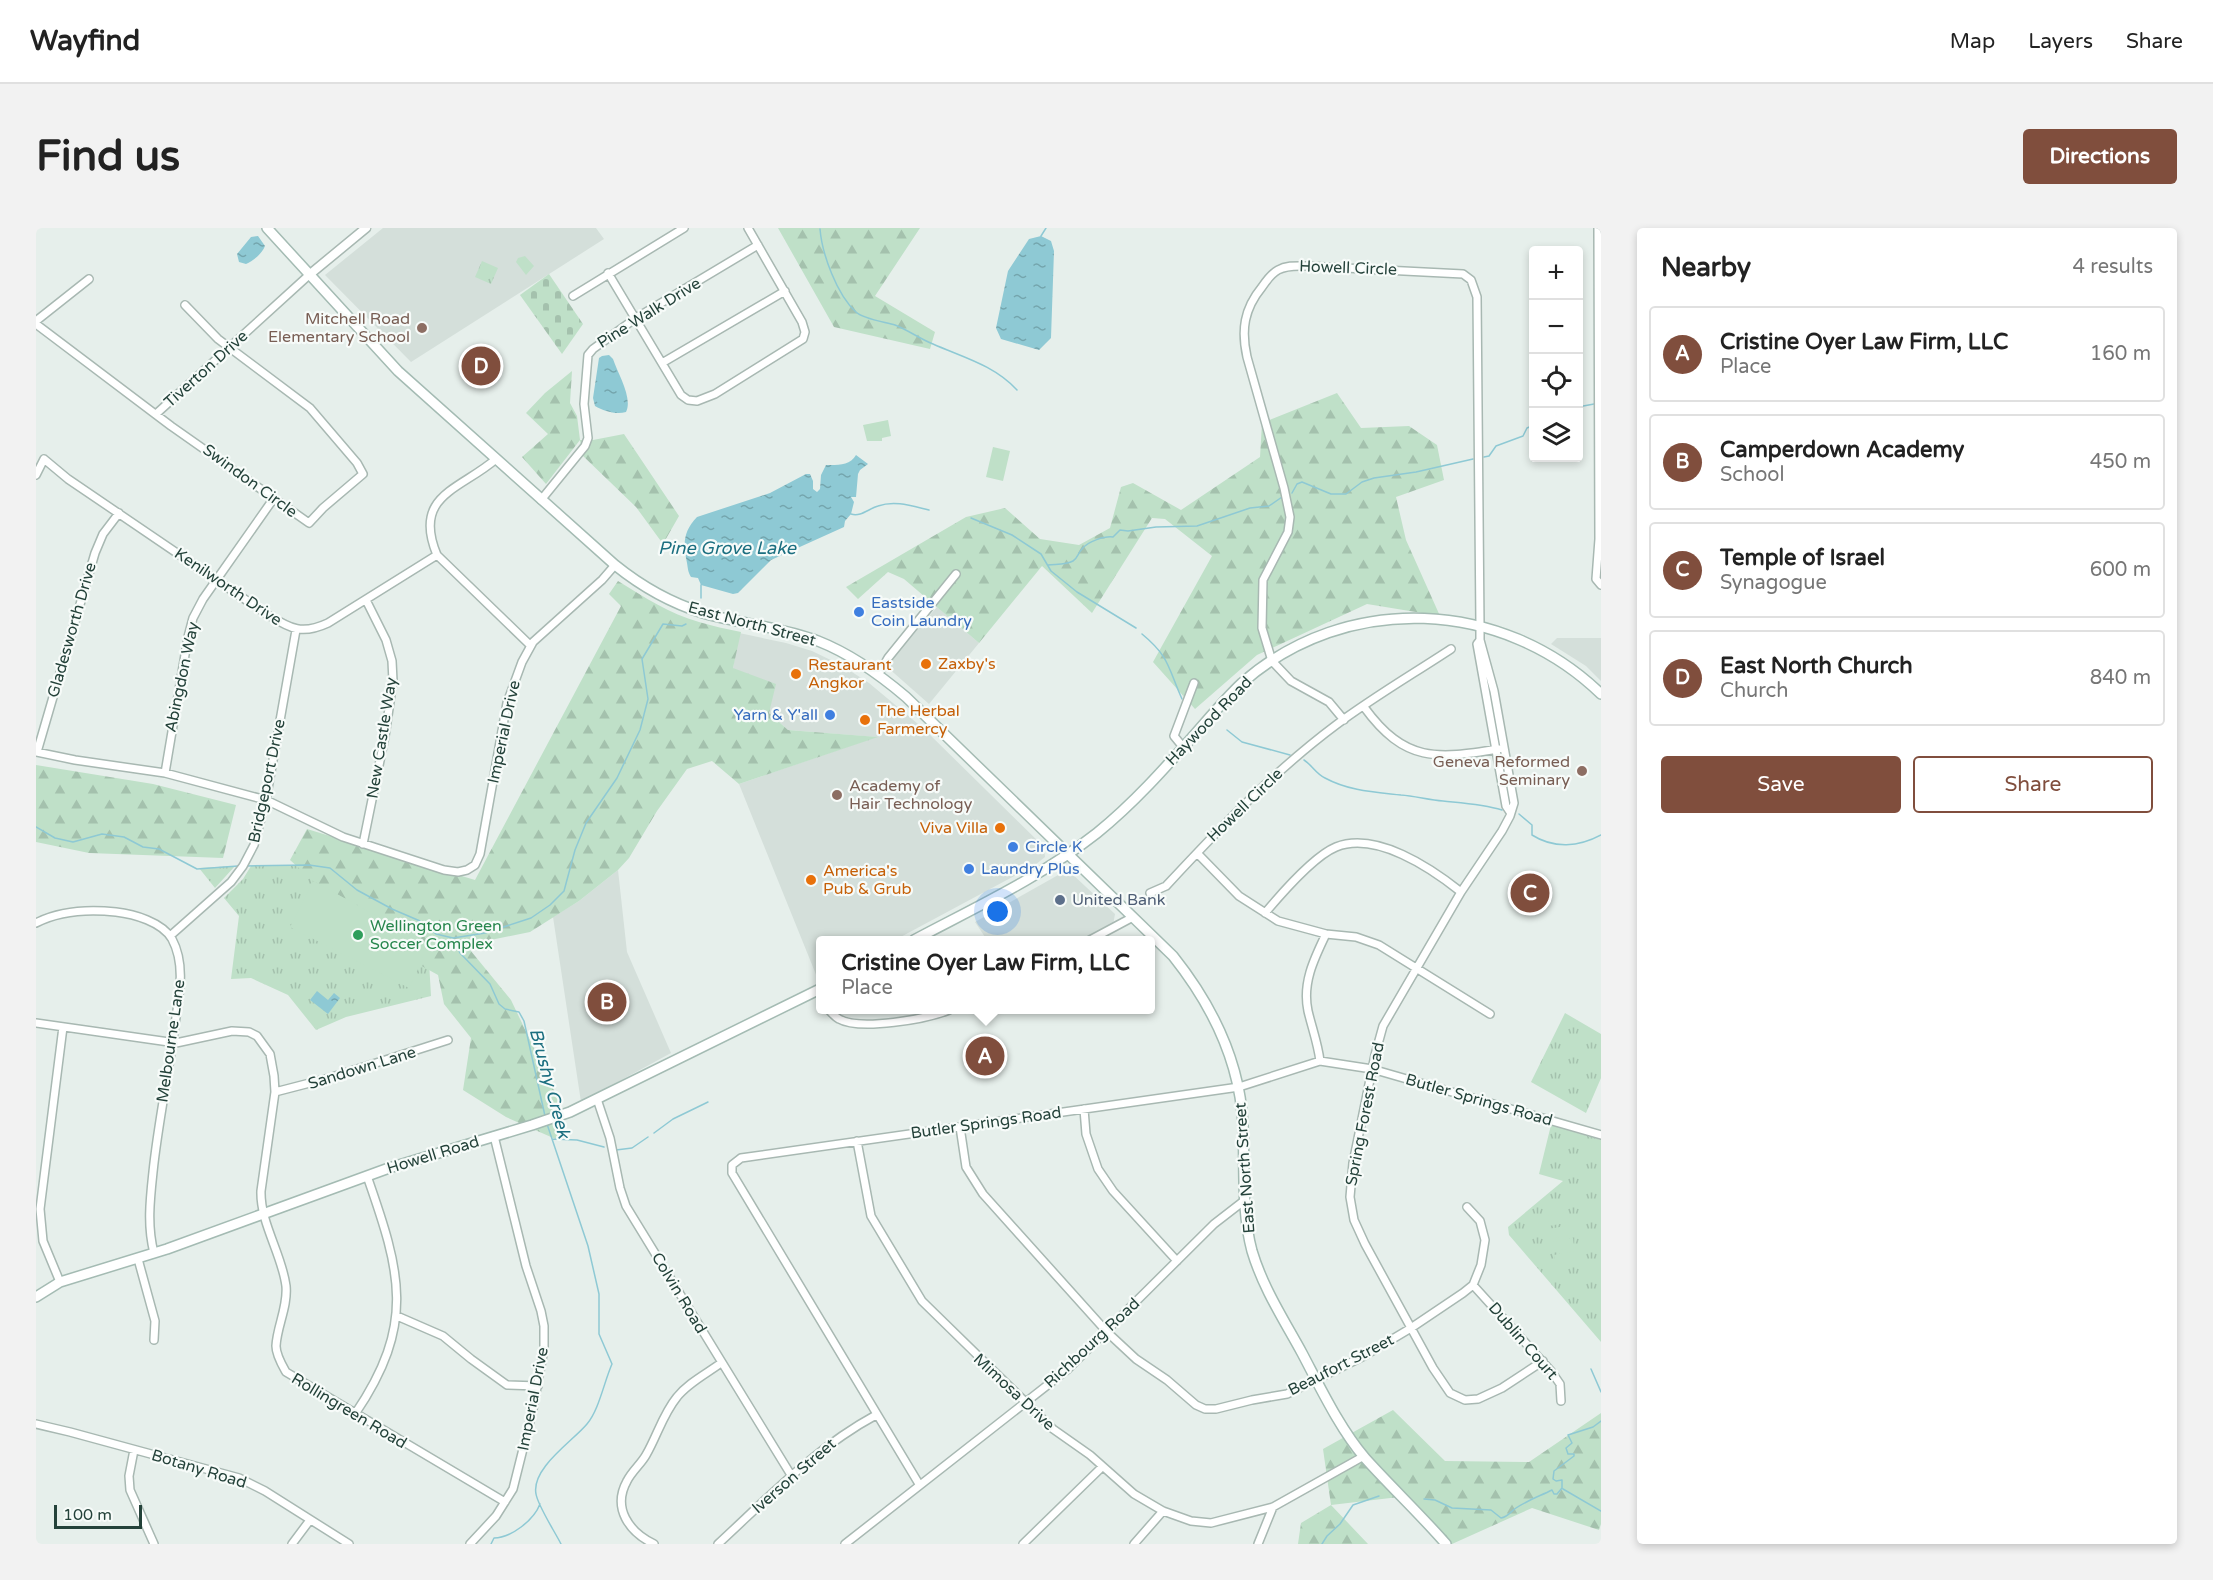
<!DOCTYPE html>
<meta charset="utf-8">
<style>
:root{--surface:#fff;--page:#f2f2f2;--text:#222;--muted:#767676;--line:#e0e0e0;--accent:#804e3d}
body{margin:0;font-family:"Varela Round",sans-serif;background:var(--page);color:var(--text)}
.controls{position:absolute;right:18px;top:18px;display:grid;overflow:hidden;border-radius:6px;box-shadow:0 3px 9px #0003}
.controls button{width:54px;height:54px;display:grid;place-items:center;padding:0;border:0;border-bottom:2px solid var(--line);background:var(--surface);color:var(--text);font:30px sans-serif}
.scale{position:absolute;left:18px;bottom:15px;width:88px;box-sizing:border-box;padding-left:6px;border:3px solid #24423a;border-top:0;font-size:16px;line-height:21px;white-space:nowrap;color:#24423a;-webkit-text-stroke:4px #f7fbf9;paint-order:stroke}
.you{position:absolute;left:962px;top:684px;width:21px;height:21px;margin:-15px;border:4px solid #fff;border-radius:50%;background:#1a73e8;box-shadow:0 0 0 9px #1a73e833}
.badge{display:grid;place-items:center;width:39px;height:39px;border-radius:50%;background:var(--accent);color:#fff;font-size:20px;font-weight:700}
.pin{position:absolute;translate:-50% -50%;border:3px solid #fff;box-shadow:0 2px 6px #0006}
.popup{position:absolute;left:780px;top:708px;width:339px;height:78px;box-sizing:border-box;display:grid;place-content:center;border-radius:6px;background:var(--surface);filter:drop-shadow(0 2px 4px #0005);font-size:20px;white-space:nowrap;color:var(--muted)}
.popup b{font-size:22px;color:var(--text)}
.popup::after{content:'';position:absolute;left:50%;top:100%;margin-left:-12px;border:12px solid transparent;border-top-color:var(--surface)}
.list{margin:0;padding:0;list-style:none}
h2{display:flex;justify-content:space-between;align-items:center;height:78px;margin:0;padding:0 24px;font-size:26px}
h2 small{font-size:20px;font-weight:400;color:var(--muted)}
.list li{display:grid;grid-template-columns:39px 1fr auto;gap:18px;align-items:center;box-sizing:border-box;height:96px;margin:0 12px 12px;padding:0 12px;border:2px solid var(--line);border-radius:6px}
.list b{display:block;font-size:22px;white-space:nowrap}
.list p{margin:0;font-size:20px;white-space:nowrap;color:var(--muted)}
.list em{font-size:20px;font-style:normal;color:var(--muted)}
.actions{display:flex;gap:12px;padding:18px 24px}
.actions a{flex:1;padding:14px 0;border:2px solid var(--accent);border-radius:6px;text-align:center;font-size:21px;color:var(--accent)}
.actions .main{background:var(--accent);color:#fff}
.icon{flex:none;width:33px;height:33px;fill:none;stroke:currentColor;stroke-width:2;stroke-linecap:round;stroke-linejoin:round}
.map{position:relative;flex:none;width:1565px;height:1316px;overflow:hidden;border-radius:6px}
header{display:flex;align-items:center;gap:36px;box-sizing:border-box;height:84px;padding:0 30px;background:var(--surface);border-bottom:2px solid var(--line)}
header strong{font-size:28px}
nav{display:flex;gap:33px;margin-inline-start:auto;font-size:21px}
.intro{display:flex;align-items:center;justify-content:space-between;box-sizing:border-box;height:144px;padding:0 36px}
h1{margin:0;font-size:42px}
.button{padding:15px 27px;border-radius:6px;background:var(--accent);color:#fff;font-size:21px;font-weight:700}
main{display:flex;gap:36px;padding:0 36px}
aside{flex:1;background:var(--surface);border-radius:6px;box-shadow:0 3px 9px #0003}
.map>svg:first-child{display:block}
.built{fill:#d4dfda}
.grass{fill:url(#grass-tufts)}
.forest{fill:url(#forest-firs)}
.cemetery{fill:url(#cemetery-stones)}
.garden{fill:#bfe0c8}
.water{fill:url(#water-ripples)}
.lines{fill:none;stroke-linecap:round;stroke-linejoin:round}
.stream{stroke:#8ec9d4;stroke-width:1.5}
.minor-casing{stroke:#a8b8b2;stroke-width:10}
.tertiary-casing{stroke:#a8b8b2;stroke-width:11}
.secondary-casing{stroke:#a4bbb3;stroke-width:12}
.minor{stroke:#fff;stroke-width:7}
.tertiary{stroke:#fff;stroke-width:8}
.secondary{stroke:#fff;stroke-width:9}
.education-dot{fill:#8d6e63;stroke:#f7fbf9;stroke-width:2}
.shop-dot{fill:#3f7fe0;stroke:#f7fbf9;stroke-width:2}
.food-dot{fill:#e8710a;stroke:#f7fbf9;stroke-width:2}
.service-dot{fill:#5c6f8a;stroke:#f7fbf9;stroke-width:2}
.leisure-dot{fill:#2e9e5b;stroke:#f7fbf9;stroke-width:2}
.labels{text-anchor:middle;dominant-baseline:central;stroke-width:4.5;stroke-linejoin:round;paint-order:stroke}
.street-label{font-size:16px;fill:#24423a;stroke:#f7fbf9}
.education-label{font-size:16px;fill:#785e54;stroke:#f7fbf9;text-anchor:end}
.shop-label{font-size:16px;fill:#366cbe;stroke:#f7fbf9;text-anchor:start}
.food-label{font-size:16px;fill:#c56008;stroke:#f7fbf9;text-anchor:start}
.service-label{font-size:16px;fill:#4e5e75;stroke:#f7fbf9;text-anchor:start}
.leisure-label{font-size:16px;fill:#27864d;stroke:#f7fbf9;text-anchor:start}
.water-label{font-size:18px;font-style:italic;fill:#1c6f80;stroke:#f7fbf9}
</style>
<header>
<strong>Wayfind</strong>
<nav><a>Map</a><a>Layers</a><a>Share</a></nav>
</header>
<div class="intro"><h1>Find us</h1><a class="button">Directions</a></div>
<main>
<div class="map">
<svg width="1565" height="1316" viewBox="0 0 1565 1316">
<defs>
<pattern id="grass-tufts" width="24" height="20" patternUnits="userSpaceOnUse" patternTransform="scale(1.5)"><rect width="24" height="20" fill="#bfe0c8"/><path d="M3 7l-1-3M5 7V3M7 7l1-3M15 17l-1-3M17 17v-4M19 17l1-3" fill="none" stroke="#a4c1ad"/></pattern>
<pattern id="forest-firs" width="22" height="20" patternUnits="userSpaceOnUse" patternTransform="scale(1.5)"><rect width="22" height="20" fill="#bfe0c8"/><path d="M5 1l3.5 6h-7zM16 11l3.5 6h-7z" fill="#a4c1ad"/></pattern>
<pattern id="cemetery-stones" width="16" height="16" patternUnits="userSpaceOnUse" patternTransform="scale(1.5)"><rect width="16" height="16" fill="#bfe0c8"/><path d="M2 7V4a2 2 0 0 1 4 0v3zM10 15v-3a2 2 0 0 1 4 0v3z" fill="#a4c1ad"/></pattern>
<pattern id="water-ripples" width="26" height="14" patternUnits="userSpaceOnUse" patternTransform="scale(1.5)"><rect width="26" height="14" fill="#8ec9d4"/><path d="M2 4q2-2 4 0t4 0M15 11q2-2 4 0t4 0" fill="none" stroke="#74a5ad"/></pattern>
</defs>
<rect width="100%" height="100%" fill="#e6efeb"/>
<path class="built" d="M347,0H560L568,11L375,134L289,47Z
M901,379L943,415L893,476L850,438Z
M703,405L750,415L776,423L805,437L833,455L888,501L1008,619L1009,629L999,637L859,712H784L783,754L703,556L840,509L752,502L733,485L697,440Z
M1521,410H1565V453L1550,438L1515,416Z
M582,642L591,724L635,825L545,874L517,689L543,673Z
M1034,644L1079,686L1077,697L1046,712H951L939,694L1024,646Z"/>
<path class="grass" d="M489,28L498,38L490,47L480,34L482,30Z
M446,33L462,40L455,56L439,49Z
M273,637L391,699L395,768L310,789L280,802L252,767L215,750L195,751L203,688L188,670L207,651L215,638Z
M199,638L179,660L163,640Z
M1529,785L1565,806V850L1550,885L1495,854Z
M1515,897L1565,912V1114L1473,1007L1472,999L1527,953L1503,946Z"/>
<path class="forest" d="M742,0H884L839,68L899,104L894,121L798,99Z
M536,143L534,175L541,188L544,212H557L588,206L643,288L627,316L600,279L546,227L544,212L510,256L486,229L512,206L490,185L509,165Z
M1301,165L1325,200L1373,198L1401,217L1408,252L1360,269L1370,312L1404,388L1331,376L1221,427L1159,481L1117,434L1176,328L1129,291L1116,290L1056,385L1006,338L943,415L868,351L852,344L822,371L810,359L930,289L969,280L1004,311L1043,317L1074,300L1085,259L1097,255L1145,282L1224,229L1226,195Z
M582,353C608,369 634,386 663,394C676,398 691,401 705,404L697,440L740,456L733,485L752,502L842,509L703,556L676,533L651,541L621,583L593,630L582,642L543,673L494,704L430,717L475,772L525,877L524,913L470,889L427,862L435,810L408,776L402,747L384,737L390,715L277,653L254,632L271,601L439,652L585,378L573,366Z
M0,537L117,556L200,577L187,630L53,625L0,614Z
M1357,1182L1409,1233L1493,1234L1565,1185V1296L1563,1302L1496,1280L1416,1316H1403L1363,1269L1295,1277L1332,1316H1262L1265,1295L1295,1277L1287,1221Z"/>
<path class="cemetery" d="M513,46L547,96L526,126L484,67Z"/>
<path class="garden" d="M852,192L855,208L846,210V213H831L827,197Z
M957,219L974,223L967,253L950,249Z
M277,653L390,715L384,737L373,760L254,699Z
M1532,984L1534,994L1513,998L1511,988Z
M1534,997L1536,1007L1515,1011L1513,1001Z
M1537,1010L1538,1020L1518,1023L1516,1014Z
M1539,1023L1541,1032L1520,1036L1518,1027Z"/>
<path class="water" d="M222,8L229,18C225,27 218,32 210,36L203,34L201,26L215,9Z
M1005,8L1015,13L1018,23L1015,110L1003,122L965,111L960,100L972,43L993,11Z
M573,127L577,131C582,146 597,170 590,184C580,187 568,183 559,178L557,170L563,130L566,128Z
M820,227L832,236L824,242L822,246L820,269H815L818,274L815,286L809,293L808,299L735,332L702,365L697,366L665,357L662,350L655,349C652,344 652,341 651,335C647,315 647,304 661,289L734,265L770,246H774L777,253V261L781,264L784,261L785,247L790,237C801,237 814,238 820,227Z
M281,763L292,772L298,765L304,770L292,786L274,772Z"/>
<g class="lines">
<path class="stream" d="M784,1C786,26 801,67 820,84C827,91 849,94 859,97C872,102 884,111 897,116C926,129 958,137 981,162
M1005,8L1010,0
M1542,179L1558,176
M1448,229L1453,228L1460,218L1487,208L1491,200L1498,197
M1256,265L1261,256L1266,254L1295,266H1310L1326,254L1338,250L1380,244L1437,231
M815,286C825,289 832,281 842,278C859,272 876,278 893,282
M935,290L976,307L1005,326L1015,343L1041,364L1100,400
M1012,337C1020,336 1030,337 1037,333C1042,330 1042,325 1046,321C1052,313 1069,308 1077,309L1084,302L1092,303L1120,299L1161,298L1214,280L1233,278L1246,269
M665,357V370
M1106,406C1134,429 1132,440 1146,471
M1191,502L1206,514L1254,527
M1268,532C1276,537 1280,546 1289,550C1313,563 1338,564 1365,567C1379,568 1393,572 1407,573C1427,575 1447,576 1466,582
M1483,586L1496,597V607C1518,621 1543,619 1565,607
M0,599L19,610L37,614L66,606L88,609L107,619L123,621L161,641L202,638
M210,638L273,637L294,640L321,662L356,681L384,693L400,706L417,710L449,705L495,690L514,677L528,663L539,622L550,595L581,550L604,502L612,471L606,431L627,396L646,398L650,396
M417,711L424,725L454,756L463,776L469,781L483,784L488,793L509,888
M511,896L552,1018L563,1066V1106L576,1136C568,1154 563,1182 551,1196C537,1213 495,1240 500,1266C502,1278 519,1304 525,1316
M618,905L637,891L672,874
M516,911L541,912L568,919
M580,922L596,920L612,909
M1555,1141L1565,1164
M1527,1261L1565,1283
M1388,1271L1399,1272L1416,1280L1455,1282L1465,1290C1472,1289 1474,1284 1480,1280C1492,1272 1504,1268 1516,1262L1518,1266H1521L1526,1260V1252L1520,1253L1517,1251L1518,1243L1538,1228V1226H1532L1530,1220L1536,1215L1532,1207L1557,1199L1565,1193
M455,1316L458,1310C475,1310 498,1292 504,1276
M1286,1316L1291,1308L1304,1296L1317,1277L1343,1268"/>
<g class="minor-casing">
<path id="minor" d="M1562,0L1563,311L1560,351L1565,357
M572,45L645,167L652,172L661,173L679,166L767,111L769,104L766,94L712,0
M537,68L648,0
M0,93L53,51
M0,96L135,198L273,295L287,280L327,246L321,235L274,180L182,111L149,77
M626,135L749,63
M120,186L273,47
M460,231C424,262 376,267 401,327L494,417
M0,247L8,231L32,251L232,387C255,401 266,407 292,395L401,327
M505,272L549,218L552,210L548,176L552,127L557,121L600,90L722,17
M1444,412L1458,463L1478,575L1474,588L1466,603L1425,664L1347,798L1339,827L1317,935L1314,969L1318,992L1329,1016L1397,1140L1414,1165L1429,1172L1442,1171L1466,1160L1507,1133
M842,447L852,430L920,346
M1328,479C1369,535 1400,531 1463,521
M1308,492L1293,474L1255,453L1236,433L1226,400L1227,352L1252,304L1254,289L1248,260L1211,129C1205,102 1208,81 1226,59C1230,53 1235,46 1242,42C1251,37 1261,38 1270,38L1427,46L1435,52L1441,69L1444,398V412L1441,416L1470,578L1474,584
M1147,519L1138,508L1158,455
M0,524L39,532L129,545L230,572L307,609L408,642L422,644L431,642L439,637L444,626L471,475L486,434L497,414L566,352L579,337
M1,524L59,325L67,306L83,285
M129,545L152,409L157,390L167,371L238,270
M327,616L349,508L357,453L356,433L350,412L330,372
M1161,625L1203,668L1242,693L1290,706L1320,709L1343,717L1454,786
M1114,665L1130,658C1183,601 1237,544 1300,497C1336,470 1377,446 1415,421
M1229,685C1245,666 1278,628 1300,619C1340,603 1395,640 1425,664
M0,695C25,682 52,681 80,684C98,686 126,694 136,711C150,737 143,768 139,796C133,845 122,895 117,944C114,972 111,998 118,1025
M134,708L195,654L207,638L218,617L230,572L260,402
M1054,712L1097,689
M793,782C796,785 799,789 803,791C824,803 891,791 913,782
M0,795L140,815L196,803L213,804L221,808L234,826L238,848L239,864L225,963C224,995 246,1026 250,1058C252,1079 241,1098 240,1118C240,1127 246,1137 250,1144L469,1274
M1284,833C1282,816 1276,800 1272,783C1266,755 1278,731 1290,706
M239,864L293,850L412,812
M561,871L574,910L584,960L590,978L755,1247
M1048,881L1050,906L1062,941L1077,963L1141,1033
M924,899L930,939L947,966L1071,1104L1100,1131L1131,1152L1160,1177L1169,1181H1180L1216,1172L1251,1166L1328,1128L1375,1100L1427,1065L1437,1057L1445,1037L1449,1012L1444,993L1431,979
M821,913L835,988L886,1073L1017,1201L1054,1227L1098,1266L1127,1283L1155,1293L1175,1295L1237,1279
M102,1031L119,1093L118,1112
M24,1054L7,1013L4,981L27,799
M1437,1057L1515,1143L1524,1156L1525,1173
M361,1088L407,1108L435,1131L471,1157L502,1158
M319,1186C380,1096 365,1045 331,948
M0,1196L34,1204L203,1250L229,1263L313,1316
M98,1222L93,1248L94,1262L118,1316
M883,1256L696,945V937L705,930L1203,859L1284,833L1336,841L1565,907
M256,1316L274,1292
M434,1316L460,1288L477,1261L497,1181L508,1121V1098L505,1083L490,1038L458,908
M618,1316C593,1304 576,1280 591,1253C596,1243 605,1236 610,1227C621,1208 627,1186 641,1169C652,1155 670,1146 685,1135
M682,1316C733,1269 779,1220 840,1187
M809,1316L1032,1141L1178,996L1209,972
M987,1316L1066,1239
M1098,1316L1127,1283
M1222,1316L1237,1279L1328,1228"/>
</g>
<g class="tertiary-casing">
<path id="tertiary" d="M273,47L330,0"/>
</g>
<g class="secondary-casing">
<path id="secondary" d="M231,0L362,143L579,337C605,358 635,375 667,385C705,396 745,399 782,413C815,426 843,446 870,469L1137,728C1176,777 1204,833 1207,897C1209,939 1205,982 1216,1023C1227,1060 1248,1092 1266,1125C1284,1159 1304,1201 1329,1230C1355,1259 1384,1286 1410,1316
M878,712C940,679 1005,649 1061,605C1098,575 1129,540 1160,505C1175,488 1190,470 1206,455C1311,363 1467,371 1565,466
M0,1069L24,1054L131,1021L353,940L496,897L534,884L784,761"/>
</g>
<use href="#minor" class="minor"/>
<use href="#tertiary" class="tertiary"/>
<use href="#secondary" class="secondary"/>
</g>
<g class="education-dot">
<circle cx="386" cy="100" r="6"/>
<circle cx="1546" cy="543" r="6"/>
<circle cx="801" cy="567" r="6"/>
</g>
<g class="shop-dot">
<circle cx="823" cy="384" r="6"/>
<circle cx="794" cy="487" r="6"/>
<circle cx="977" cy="619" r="6"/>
<circle cx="933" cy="641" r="6"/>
</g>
<g class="food-dot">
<circle cx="890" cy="436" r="6"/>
<circle cx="760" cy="446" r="6"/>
<circle cx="829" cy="492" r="6"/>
<circle cx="964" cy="600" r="6"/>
<circle cx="775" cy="652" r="6"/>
</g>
<circle class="service-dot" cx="1024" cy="672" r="6"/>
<circle class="leisure-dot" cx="322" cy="707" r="6"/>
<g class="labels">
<g class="street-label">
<text transform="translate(1312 40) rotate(2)">Howell Circle</text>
<text transform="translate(613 85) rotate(-32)">Pine Walk Drive</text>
<text transform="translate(170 141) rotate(-42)">Tiverton Drive</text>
<text transform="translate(214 253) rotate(36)">Swindon Circle</text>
<text transform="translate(192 359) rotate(34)">Kenilworth Drive</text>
<text transform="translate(716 396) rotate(15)">East North Street</text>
<text transform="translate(36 402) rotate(-74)">Gladesworth Drive</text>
<text transform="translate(146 449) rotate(-78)">Abingdon Way</text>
<text transform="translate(1173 493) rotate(-46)">Haywood Road</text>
<text transform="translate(468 504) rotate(-78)">Imperial Drive</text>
<text transform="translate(346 510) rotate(-81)">New Castle Way</text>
<text transform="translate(231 553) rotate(-78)">Bridgeport Drive</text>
<text transform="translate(1209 577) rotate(-44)">Howell Circle</text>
<text transform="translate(135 813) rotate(-82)">Melbourne Lane</text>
<text transform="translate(326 840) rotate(-17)">Sandown Lane</text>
<text transform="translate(1443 872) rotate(16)">Butler Springs Road</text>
<text transform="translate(1329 886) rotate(-79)">Spring Forest Road</text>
<text transform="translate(950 895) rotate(-8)">Butler Springs Road</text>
<text transform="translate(397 927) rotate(-17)">Howell Road</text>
<text transform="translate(1209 940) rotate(-94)">East North Street</text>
<text transform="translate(643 1065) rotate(59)">Colvin Road</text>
<text transform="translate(1487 1113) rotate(49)">Dublin Court</text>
<text transform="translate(1056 1115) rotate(-43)">Richbourg Road</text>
<text transform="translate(1305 1137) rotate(-27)">Beaufort Street</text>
<text transform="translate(978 1164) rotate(43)">Mimosa Drive</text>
<text transform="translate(497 1171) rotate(-79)">Imperial Drive</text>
<text transform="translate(313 1183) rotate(31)">Rollingreen Road</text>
<text transform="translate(163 1241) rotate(17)">Botany Road</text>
<text transform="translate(758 1248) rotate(-41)">Iverson Street</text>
</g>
<g class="education-label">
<text x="374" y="91">Mitchell Road<tspan x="374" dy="18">Elementary School</tspan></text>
<text x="1534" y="534">Geneva Reformed<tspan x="1534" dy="18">Seminary</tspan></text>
<text x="813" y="558" text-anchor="start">Academy of<tspan x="813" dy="18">Hair Technology</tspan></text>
</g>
<g class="shop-label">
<text x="835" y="375">Eastside<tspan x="835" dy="18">Coin Laundry</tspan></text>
<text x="782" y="487" text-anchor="end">Yarn &amp; Y'all</text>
<text x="989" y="619">Circle K</text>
<text x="945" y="641">Laundry Plus</text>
</g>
<g class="food-label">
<text x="902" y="436">Zaxby's</text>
<text x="772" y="437">Restaurant<tspan x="772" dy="18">Angkor</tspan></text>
<text x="841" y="483">The Herbal<tspan x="841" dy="18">Farmercy</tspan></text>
<text x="952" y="600" text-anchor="end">Viva Villa</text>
<text x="787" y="643">America's<tspan x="787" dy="18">Pub &amp; Grub</tspan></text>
</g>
<g class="service-label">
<text x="1036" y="672">United Bank</text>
</g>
<g class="leisure-label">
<text x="334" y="698">Wellington Green<tspan x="334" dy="18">Soccer Complex</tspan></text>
</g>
<g class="water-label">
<text x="691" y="320">Pine Grove Lake</text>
<text transform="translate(514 855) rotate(75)">Brushy Creek</text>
</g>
</g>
</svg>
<div class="controls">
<button>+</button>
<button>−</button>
<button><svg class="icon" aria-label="locate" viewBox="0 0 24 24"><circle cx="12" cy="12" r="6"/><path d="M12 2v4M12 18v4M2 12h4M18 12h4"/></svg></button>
<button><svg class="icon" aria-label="layers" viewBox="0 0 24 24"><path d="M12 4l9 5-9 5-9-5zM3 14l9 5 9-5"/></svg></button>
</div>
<div class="scale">100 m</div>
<div class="you"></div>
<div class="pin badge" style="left:949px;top:828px">A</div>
<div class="popup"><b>Cristine Oyer Law Firm, LLC</b>Place</div>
<div class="pin badge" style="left:571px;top:774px">B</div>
<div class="pin badge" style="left:1494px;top:665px">C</div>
<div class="pin badge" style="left:445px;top:138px">D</div>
</div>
<aside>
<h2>Nearby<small>4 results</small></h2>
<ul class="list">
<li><span class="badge">A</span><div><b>Cristine Oyer Law Firm, LLC</b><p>Place</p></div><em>160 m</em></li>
<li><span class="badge">B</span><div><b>Camperdown Academy</b><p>School</p></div><em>450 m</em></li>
<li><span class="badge">C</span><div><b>Temple of Israel</b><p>Synagogue</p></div><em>600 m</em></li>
<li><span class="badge">D</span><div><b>East North Church</b><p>Church</p></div><em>840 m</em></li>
</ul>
<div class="actions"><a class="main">Save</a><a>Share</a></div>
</aside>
</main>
